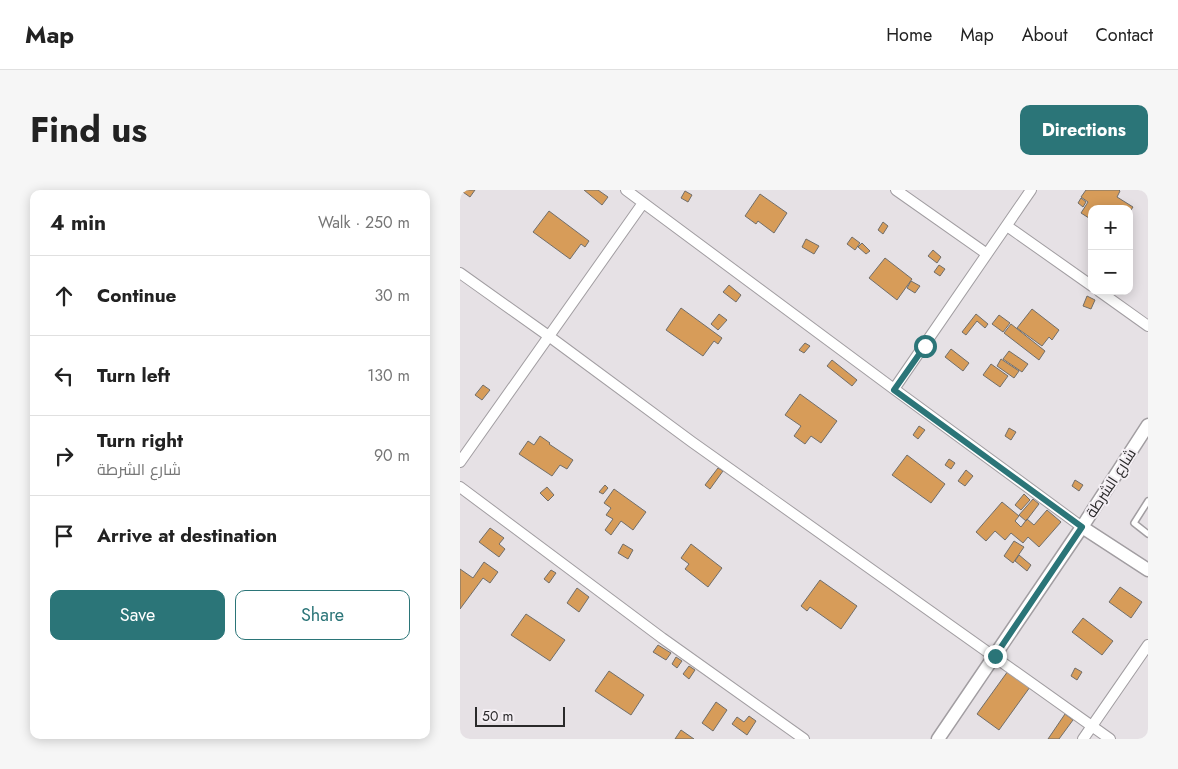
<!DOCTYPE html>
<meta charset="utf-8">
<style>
:root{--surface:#fff;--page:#f6f6f6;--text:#222;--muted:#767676;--line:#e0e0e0;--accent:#2b7578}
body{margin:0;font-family:Jost,Cairo,sans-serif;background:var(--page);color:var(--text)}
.controls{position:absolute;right:15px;top:15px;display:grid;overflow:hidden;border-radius:10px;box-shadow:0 2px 12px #0003}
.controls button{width:45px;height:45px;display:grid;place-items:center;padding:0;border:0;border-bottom:1px solid var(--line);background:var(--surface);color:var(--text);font:25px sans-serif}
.scale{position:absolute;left:15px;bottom:12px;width:90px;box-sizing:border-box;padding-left:5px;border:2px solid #2a292a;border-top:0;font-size:14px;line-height:18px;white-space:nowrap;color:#2a292a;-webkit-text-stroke:4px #f3eef3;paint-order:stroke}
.stop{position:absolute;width:15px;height:15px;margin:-11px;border:4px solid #2b7578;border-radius:50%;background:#fff}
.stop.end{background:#2b7578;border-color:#fff;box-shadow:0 1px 5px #0008}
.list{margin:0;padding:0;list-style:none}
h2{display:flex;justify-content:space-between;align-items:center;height:65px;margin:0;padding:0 20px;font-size:21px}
h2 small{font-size:16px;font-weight:400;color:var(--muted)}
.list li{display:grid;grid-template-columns:32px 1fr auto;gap:15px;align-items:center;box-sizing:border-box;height:80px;padding:0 20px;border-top:1px solid var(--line)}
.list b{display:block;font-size:19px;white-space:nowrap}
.list p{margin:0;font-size:16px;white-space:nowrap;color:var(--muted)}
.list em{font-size:16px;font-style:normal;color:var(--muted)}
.actions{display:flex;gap:10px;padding:15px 20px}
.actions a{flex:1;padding:11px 0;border:1px solid var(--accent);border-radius:10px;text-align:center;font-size:18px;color:var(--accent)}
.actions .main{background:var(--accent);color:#fff}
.icon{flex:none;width:28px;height:28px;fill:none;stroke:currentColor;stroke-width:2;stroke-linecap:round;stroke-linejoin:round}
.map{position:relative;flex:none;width:688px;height:549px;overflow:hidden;border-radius:10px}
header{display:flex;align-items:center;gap:30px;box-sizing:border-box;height:70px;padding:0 25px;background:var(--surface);border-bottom:1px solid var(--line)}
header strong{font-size:24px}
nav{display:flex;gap:28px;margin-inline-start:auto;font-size:18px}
.intro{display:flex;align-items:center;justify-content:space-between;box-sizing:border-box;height:120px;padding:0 30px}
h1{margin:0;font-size:35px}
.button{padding:12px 22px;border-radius:10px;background:var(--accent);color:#fff;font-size:18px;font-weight:700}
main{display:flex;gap:30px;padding:0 30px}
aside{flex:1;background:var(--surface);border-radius:10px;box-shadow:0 2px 12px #0003}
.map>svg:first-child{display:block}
.building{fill:#d79c59;stroke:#716e6a}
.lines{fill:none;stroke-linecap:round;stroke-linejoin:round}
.service-casing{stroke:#a29ea2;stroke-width:8}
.minor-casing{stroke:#a29ea2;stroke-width:12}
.tertiary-casing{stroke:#a29ea2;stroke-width:15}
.service{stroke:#fff;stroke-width:5}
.minor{stroke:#fff;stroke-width:10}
.tertiary{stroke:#fff;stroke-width:12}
.route{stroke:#2b7578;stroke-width:6}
.labels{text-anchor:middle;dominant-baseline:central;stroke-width:4;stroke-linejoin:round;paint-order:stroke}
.street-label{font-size:15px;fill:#2a292a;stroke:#f3eef3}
</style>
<header>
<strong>Map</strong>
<nav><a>Home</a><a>Map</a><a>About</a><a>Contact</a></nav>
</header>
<div class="intro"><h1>Find us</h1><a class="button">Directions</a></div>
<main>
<aside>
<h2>4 min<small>Walk · 250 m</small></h2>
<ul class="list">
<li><svg class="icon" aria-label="ahead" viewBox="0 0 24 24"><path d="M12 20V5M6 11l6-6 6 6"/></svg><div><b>Continue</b></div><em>30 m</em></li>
<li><svg class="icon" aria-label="left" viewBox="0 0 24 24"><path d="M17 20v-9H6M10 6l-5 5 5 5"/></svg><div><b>Turn left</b></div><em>130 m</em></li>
<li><svg class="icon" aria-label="right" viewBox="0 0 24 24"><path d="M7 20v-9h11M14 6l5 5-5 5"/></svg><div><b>Turn right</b><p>شارع الشرطة</p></div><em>90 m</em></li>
<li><svg class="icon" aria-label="arrive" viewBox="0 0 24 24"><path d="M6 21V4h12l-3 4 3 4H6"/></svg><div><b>Arrive at destination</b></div></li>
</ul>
<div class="actions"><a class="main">Save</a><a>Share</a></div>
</aside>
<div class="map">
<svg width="688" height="549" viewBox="0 0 688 549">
<rect width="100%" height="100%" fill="#e6e1e5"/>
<path class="building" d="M0,0H15L10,7Z
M124,0H138L148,7L142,15Z
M626,0H659L660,1L657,7L673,17L669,23V19H632V30L621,23L628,12L621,7Z
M225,1L232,5L228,12L221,8Z
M300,4L327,23L314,43L298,31L296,34L285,26Z
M621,8L626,12L623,17L618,13Z
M89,21L129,51L125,57L121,54L110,69L73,42Z
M423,32L428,36L423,44L418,40Z
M392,47L400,53L395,60L387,54Z
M346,49L359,56L354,64L342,57Z
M402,53L410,61L406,64L398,57Z
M473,60L481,67L477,73L468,66Z
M425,68L452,89L437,110L409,88Z
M479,75L485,79L480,86L474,82Z
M451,91L460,96L455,103L447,98Z
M269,95L281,105L276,112L263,102Z
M627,106L635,110L631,119L623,116Z
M221,118L262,148L258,154L254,151L243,166L206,140Z
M572,119L599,140L592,150L589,147L582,156L557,138Z
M259,124L267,130L258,140L251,134Z
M516,124L528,134L525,138L517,131L506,145L502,142Z
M539,125L550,133L543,142L532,134Z
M551,134L585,161L579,170L544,143Z
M345,153L350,156L344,163L339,160Z
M491,159L509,173L503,181L485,167Z
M549,161L568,174L562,182L543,169Z
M541,169L559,181L554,188L537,176Z
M372,170L397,190L392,196L367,176Z
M531,174L548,186L540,197L523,185Z
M23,195L30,200L22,210L15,205Z
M340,204L377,231L361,253L351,246L345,254L334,246L341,236L325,225Z
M459,236L465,240L458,249L453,245Z
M549,238L556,242L551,250L545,246Z
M80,246L90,253L89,254L113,270L107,279L100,275L92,286L59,264L68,251L74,255Z
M447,265L485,294L471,313L432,285Z
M489,269L495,273L491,279L485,275Z
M258,278L263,281L250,299L245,295Z
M506,280L513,286L505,296L498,291Z
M615,290L623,295L619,301L612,296Z
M145,295L148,298L143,304L139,302Z
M87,297L94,305L88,311L80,303Z
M154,299L186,322L173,340L161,331L151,345L145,340L153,329L146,325L151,318L144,313Z
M564,304L570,310L561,320L555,315Z
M573,309L579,314L566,331L559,325Z
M542,312L559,326L555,331L561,337L567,329L574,335L587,320L601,332L579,357L568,347L563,353L551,343L545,350L535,341L526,351L516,342Z
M30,338L44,348L39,354L45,359L39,367L19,352Z
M554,351L564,357L553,373L544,366Z
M163,354L173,360L168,369L158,363Z
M231,354L262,378L248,397L225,379L229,374L221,368Z
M559,365L571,375L567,381L555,371Z
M24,372L38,382L30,393L23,388L0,419V379L13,388Z
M91,380L96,383L89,393L84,389Z
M360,390L397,416L381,439L350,417L347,421L341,416Z
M660,397L682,412L671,428L649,412Z
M117,398L129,407L119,422L107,413Z
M66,424L105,450L90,471L51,445Z
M623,428L653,451L642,465L612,442Z
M198,455L211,463L206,470L193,462Z
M216,467L222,471L217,478L212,474Z
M229,476L235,480L229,489L223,484Z
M615,478L622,482L617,490L611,486Z
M149,481L184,505L171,525L135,501Z
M548,481L570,497L539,540L517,524Z
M256,512L267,520L253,541L242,533Z
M605,524L613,530L599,549H588Z
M289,526L296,531L287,545L272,534L277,527L284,532Z
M221,540L234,549H215Z"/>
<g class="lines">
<g class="service-casing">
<path id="service" d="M688,311L674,333L688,344"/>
</g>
<g class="minor-casing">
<path id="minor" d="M166,0L434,199L622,337
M436,0L527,64
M547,36L632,96
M0,83L90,147L232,252L650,549
M639,101L688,136
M434,199L571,0
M0,272L183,13
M0,297L202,448L344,549
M623,549L688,455"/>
</g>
<g class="tertiary-casing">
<path id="tertiary" d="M622,337L688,380
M478,549L622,337L688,235"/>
</g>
<use href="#service" class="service"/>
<use href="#minor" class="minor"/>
<use href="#tertiary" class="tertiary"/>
</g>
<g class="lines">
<path class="route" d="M465,156L434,200L622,337L535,466"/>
</g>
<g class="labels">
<g class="street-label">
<text transform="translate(651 293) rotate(-57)">شارع الشرطة</text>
</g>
</g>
</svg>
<div class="controls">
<button>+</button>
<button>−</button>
</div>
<div class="scale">50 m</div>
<div class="stop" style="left:465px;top:156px"></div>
<div class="stop end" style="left:535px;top:466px"></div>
</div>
</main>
